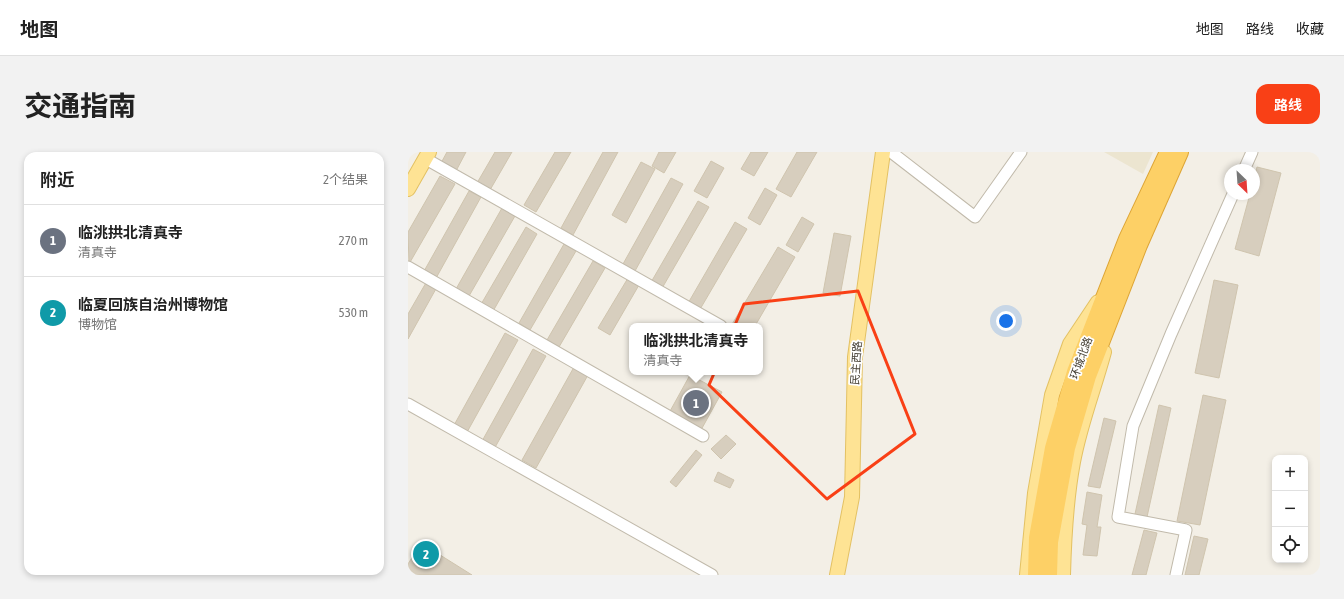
<!DOCTYPE html>
<html lang="zh">
<meta charset="utf-8">
<style>
:root{--surface:#fff;--page:#f2f2f2;--text:#222;--muted:#767676;--line:#e0e0e0;--accent:#f94016}
body{margin:0;font-family:"Asap Condensed","Noto Sans SC",sans-serif;background:var(--page);color:var(--text)}
.controls{position:absolute;right:12px;bottom:12px;display:grid;overflow:hidden;border-radius:8px;box-shadow:0 2px 6px #0003}
.controls button{width:36px;height:36px;display:grid;place-items:center;padding:0;border:0;border-bottom:1px solid var(--line);background:var(--surface);color:var(--text);font:20px sans-serif}
.compass{position:absolute;left:816px;top:12px;width:36px;height:36px;border-radius:50%;background:var(--surface);box-shadow:0 2px 6px #0003;rotate:155deg}
.you{position:absolute;left:598px;top:169px;width:14px;height:14px;margin:-10px;border:3px solid #fff;border-radius:50%;background:#1a73e8;box-shadow:0 0 0 6px #1a73e833}
.badge{display:grid;place-items:center;width:26px;height:26px;border-radius:50%;background:var(--accent);color:#fff;font-size:13px;font-weight:700}
.pin{position:absolute;translate:-50% -50%;border:2px solid #fff;box-shadow:0 1px 4px #0006}
.popup{position:absolute;left:221px;top:171px;width:134px;height:52px;box-sizing:border-box;display:grid;place-content:center;border-radius:8px;background:var(--surface);filter:drop-shadow(0 1px 3px #0005);font-size:13px;white-space:nowrap;color:var(--muted)}
.popup b{font-size:15px;color:var(--text)}
.popup::after{content:'';position:absolute;left:50%;top:100%;margin-left:-8px;border:8px solid transparent;border-top-color:var(--surface)}
.list{margin:0;padding:0;list-style:none}
h2{display:flex;justify-content:space-between;align-items:center;height:52px;margin:0;padding:0 16px;font-size:17px}
h2 small{font-size:13px;font-weight:400;color:var(--muted)}
.list li{display:grid;grid-template-columns:26px 1fr auto;gap:12px;align-items:center;box-sizing:border-box;height:72px;padding:0 16px;border-top:1px solid var(--line)}
.list b{display:block;font-size:15px;white-space:nowrap}
.list p{margin:0;font-size:13px;white-space:nowrap;color:var(--muted)}
.list em{font-size:13px;font-style:normal;color:var(--muted)}
.icon{flex:none;width:22px;height:22px;fill:none;stroke:currentColor;stroke-width:2;stroke-linecap:round;stroke-linejoin:round}
.map{position:relative;flex:none;width:912px;height:423px;overflow:hidden;border-radius:12px}
header{display:flex;align-items:center;gap:24px;box-sizing:border-box;height:56px;padding:0 20px;background:var(--surface);border-bottom:1px solid var(--line)}
header strong{font-size:19px}
nav{display:flex;gap:22px;margin-inline-start:auto;font-size:14px}
.intro{display:flex;align-items:center;justify-content:space-between;box-sizing:border-box;height:96px;padding:0 24px}
h1{margin:0;font-size:28px}
.button{padding:10px 18px;border-radius:12px;background:var(--accent);color:#fff;font-size:14px;font-weight:700}
main{display:flex;gap:24px;padding:0 24px}
aside{flex:1;background:var(--surface);border-radius:12px;box-shadow:0 2px 6px #0003}
.map>svg:first-child{display:block}
.education{fill:#ece5d0}
.building{fill:#d7cebe;stroke:#cfc4ae}
.lines{fill:none;stroke-linecap:round;stroke-linejoin:round}
.minor-casing{stroke:#c1baab;stroke-width:13}
.major-casing{stroke:#e3c163;stroke-width:16}
.highway-casing{stroke:#dda536;stroke-width:18}
.minor{stroke:#fff;stroke-width:11}
.major{stroke:#fee394;stroke-width:14}
.highway{stroke:#fdd066;stroke-width:16}
.marked{fill:none;stroke:#f94016;stroke-width:3;stroke-linejoin:round}
.labels{text-anchor:middle;dominant-baseline:central;stroke-width:3.5;stroke-linejoin:round;paint-order:stroke}
.street-label{font-size:11px;fill:#464035;stroke:#fff}
</style>
<header>
<strong>地图</strong>
<nav><a>地图</a><a>路线</a><a>收藏</a></nav>
</header>
<div class="intro"><h1>交通指南</h1><a class="button">路线</a></div>
<main>
<aside>
<h2>附近<small>2个结果</small></h2>
<ul class="list">
<li><span class="badge" style="background:#6b7280">1</span><div><b>临洮拱北清真寺</b><p>清真寺</p></div><em>270 m</em></li>
<li><span class="badge" style="background:#0f9aa8">2</span><div><b>临夏回族自治州博物馆</b><p>博物馆</p></div><em>530 m</em></li>
</ul>
</aside>
<div class="map">
<svg width="912" height="423" viewBox="0 0 912 423">
<rect width="100%" height="100%" fill="#f3efe6"/>
<path class="education" d="M696,0H745L735,22Z"/>
<path class="building" d="M39,0H58L48,19L33,11Z
M87,0H104L82,38L69,31Z
M147,0H163L128,60L116,53Z
M195,0H210L165,83L153,76Z
M251,0H268L256,21L244,14Z
M343,0H360L346,24L333,17Z
M389,0H409L383,45L368,37Z
M303,9L316,16L299,46L286,39Z
M233,10L247,17L218,71L204,63Z
M849,15L873,21L851,104L827,97L842,42H846V27Z
M32,24L47,32L1,112L0,80Z
M263,26L275,32L227,119L215,112Z
M357,36L369,43L352,73L340,66Z
M61,39L73,45L27,128L15,121Z
M290,49L301,55L253,138L242,132Z
M94,56L107,64L61,144L48,137Z
M394,65L406,72L390,100L378,93Z
M327,70L339,77L291,159L279,153Z
M118,75L129,82L84,161L72,154Z
M426,81L443,84L432,144L415,141Z
M156,92L168,99L122,178L111,171Z
M370,95L387,105L347,174H323Z
M185,109L197,116L151,195L139,188Z
M220,126L231,133L202,183L190,176Z
M806,128L830,133L811,226L787,221Z
M19,129L29,135L0,187V162Z
M97,181L110,188L58,282L45,275Z
M125,197L138,204L85,299L73,291Z
M166,215L180,223L128,316L114,308Z
M282,223L314,240L293,278L261,261Z
M795,243L818,248L792,373L769,369Z
M751,253L763,256L739,365L727,362Z
M696,266L708,269L692,336L680,334Z
M318,283L328,292L313,307L303,297Z
M288,298L294,303L268,335L262,330Z
M310,320L326,328L322,336L306,329Z
M679,340L694,343L689,375H693L689,404L675,403L679,373L674,372Z
M736,378L749,381L738,423H724Z
M786,384L800,387L791,423H777Z
M13,391L64,423H0V412Z"/>
<g class="lines">
<g class="minor-casing">
<path id="minor" d="M483,0L567,65L613,0
M18,7L313,174
M836,18L844,0
M0,115L295,284
M0,252L304,423
M768,423L778,378L710,365L725,274L763,182L825,42"/>
</g>
<g class="major-casing">
<path id="major" d="M0,37L21,0
M429,423L444,345L447,205L475,0
M619,423L627,341L644,243L662,192L690,150
M655,423C656,385 658,347 665,310C672,272 686,237 696,200"/>
</g>
<g class="highway-casing">
<path id="highway" d="M628,423L629,386L645,296L667,220L719,87L760,0
M641,423L642,390L659,296L680,224L731,93L772,0"/>
</g>
<use href="#minor" class="minor"/>
<use href="#major" class="major"/>
<use href="#highway" class="highway"/>
</g>
<path class="marked" d="M450,139L507,282L419,347L301,233L336,152Z"/>
<g class="labels">
<g class="street-label">
<text transform="translate(673 206) rotate(-70)">环城北路</text>
<text transform="translate(448 211) rotate(-86)">民主西路</text>
</g>
</g>
</svg>
<div class="controls">
<button>+</button>
<button>−</button>
<button><svg class="icon" aria-label="locate" viewBox="0 0 24 24"><circle cx="12" cy="12" r="6"/><path d="M12 2v4M12 18v4M2 12h4M18 12h4"/></svg></button>
</div>
<svg class="compass" viewBox="-18 -18 36 36"><path d="M0-13l5 13h-10z" fill="#e53935"/><path d="M0 13l5-13h-10z" fill="#767676"/></svg>
<div class="you"></div>
<div class="pin badge" style="left:288px;top:251px;background:#6b7280">1</div>
<div class="popup"><b>临洮拱北清真寺</b>清真寺</div>
<div class="pin badge" style="left:18px;top:402px;background:#0f9aa8">2</div>
</div>
</main>
